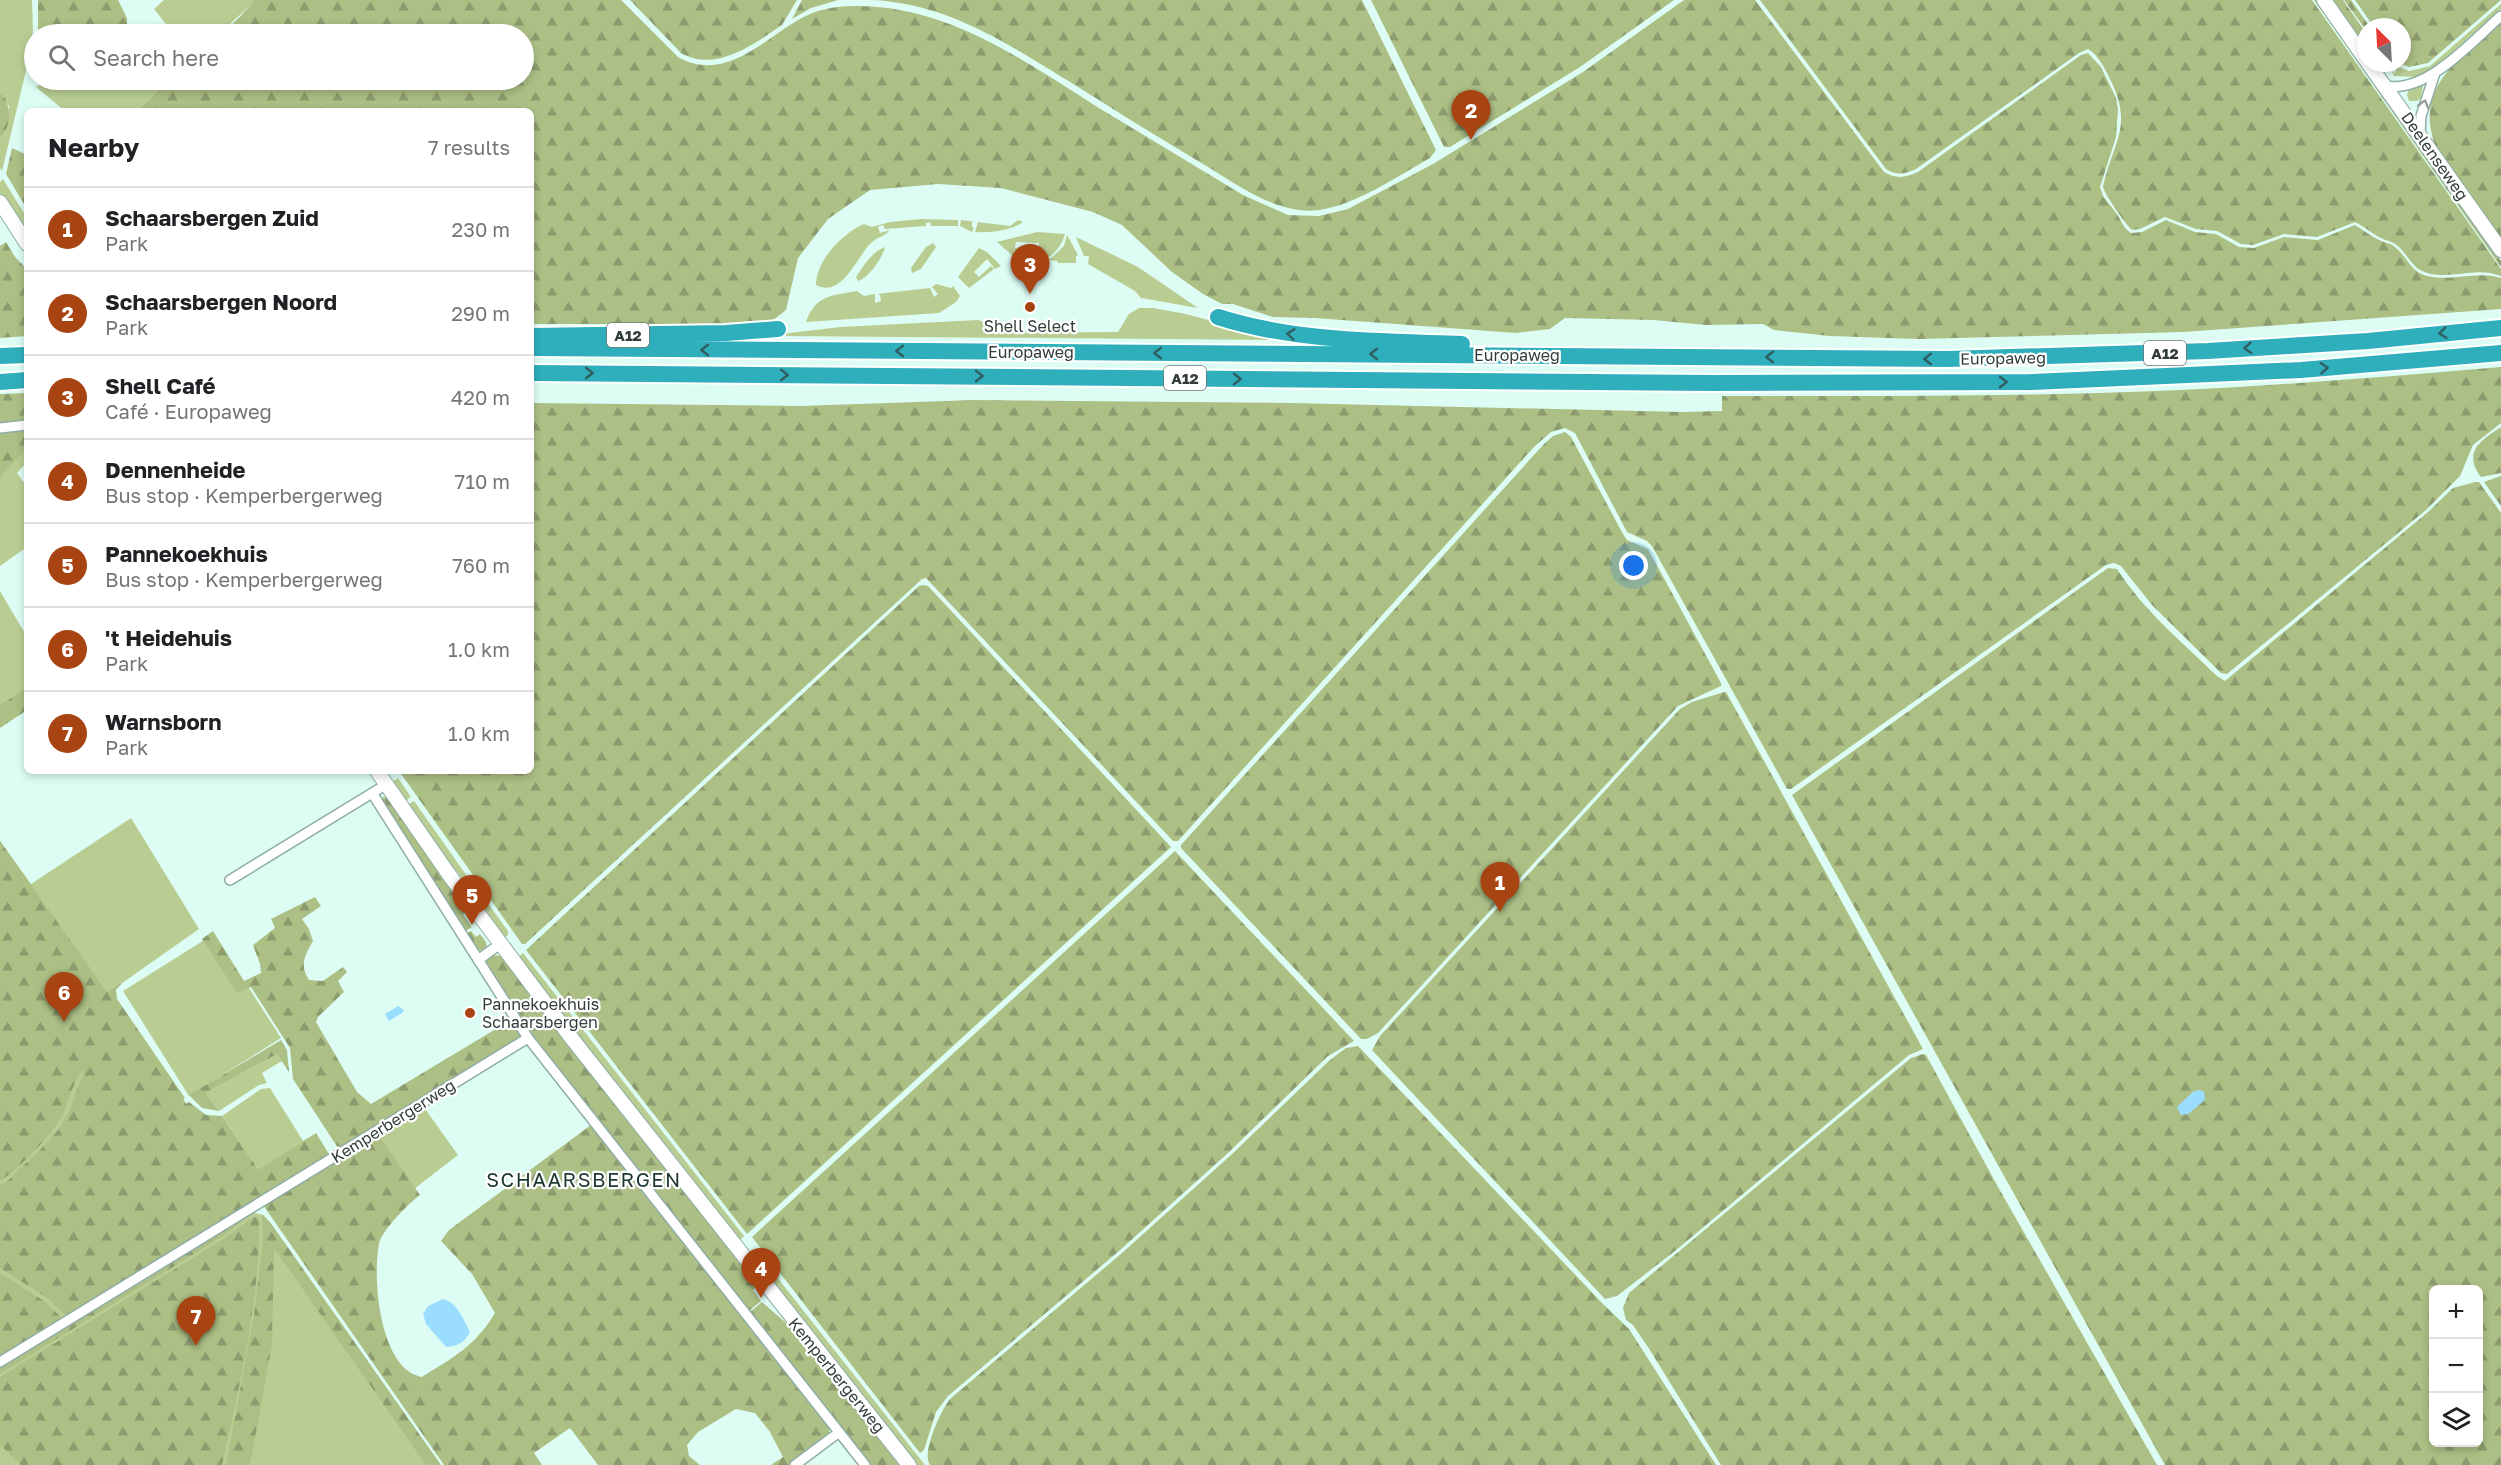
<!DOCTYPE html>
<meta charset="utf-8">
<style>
:root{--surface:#fff;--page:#f2f2f2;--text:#202124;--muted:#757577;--line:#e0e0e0;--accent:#a84312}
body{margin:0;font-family:"Golos Text",sans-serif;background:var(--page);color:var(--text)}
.controls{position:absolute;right:18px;bottom:18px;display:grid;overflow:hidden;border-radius:9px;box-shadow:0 3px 9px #0003}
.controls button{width:54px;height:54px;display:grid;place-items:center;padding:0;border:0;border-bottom:2px solid var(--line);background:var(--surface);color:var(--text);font:30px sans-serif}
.compass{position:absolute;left:2357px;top:18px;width:54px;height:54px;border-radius:50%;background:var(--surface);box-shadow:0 3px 9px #0003;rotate:336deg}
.you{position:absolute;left:1634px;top:566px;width:21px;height:21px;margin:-15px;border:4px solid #fff;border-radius:50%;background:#1a73e8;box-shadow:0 0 0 9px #1a73e833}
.badge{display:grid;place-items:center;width:39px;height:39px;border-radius:50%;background:var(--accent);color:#fff;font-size:20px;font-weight:700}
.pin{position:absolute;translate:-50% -50px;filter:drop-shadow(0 2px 3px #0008)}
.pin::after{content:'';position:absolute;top:32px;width:21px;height:18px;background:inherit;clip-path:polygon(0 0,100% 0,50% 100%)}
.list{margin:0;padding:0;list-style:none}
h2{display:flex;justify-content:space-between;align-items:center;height:78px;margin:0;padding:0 24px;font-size:26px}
h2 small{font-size:20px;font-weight:400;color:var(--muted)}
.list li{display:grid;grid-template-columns:39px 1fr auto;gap:18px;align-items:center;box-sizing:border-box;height:84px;padding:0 24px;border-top:2px solid var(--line)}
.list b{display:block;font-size:22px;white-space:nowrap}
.list p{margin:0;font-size:20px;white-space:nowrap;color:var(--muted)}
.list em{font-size:20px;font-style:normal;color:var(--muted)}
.icon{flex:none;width:33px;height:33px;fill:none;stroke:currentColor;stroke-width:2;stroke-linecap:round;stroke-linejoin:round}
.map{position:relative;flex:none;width:2501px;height:1465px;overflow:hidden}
.search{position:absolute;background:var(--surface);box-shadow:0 3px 9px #0003;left:24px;top:24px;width:510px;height:66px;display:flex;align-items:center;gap:15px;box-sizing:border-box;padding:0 21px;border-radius:33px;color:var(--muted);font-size:22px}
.panel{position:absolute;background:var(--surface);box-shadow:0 3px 9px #0003;left:24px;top:108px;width:510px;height:666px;border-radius:9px}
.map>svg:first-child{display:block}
.green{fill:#b9cd93}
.forest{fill:url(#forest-firs);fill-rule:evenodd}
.water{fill:#9bddff}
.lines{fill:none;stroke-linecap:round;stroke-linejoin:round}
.minor-casing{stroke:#8eada4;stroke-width:12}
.secondary-casing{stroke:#8eada4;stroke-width:16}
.motorway-casing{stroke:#fff;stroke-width:20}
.minor{stroke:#fff;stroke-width:9}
.secondary{stroke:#fff;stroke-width:14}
.motorway{stroke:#2eafbb;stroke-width:16}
.oneway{stroke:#989e9c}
.oneway2{stroke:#305f61}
.poi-dot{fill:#a84312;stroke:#fff;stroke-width:2}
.labels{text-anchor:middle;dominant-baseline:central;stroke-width:4.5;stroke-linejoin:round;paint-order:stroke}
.shield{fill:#fff;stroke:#6f7775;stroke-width:1.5}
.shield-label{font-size:15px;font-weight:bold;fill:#313d3a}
.street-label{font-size:16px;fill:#313d3a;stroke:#fff}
.poi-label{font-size:16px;fill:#313d3a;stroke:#fff}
.quarter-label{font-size:20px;letter-spacing:1.5px;fill:#1d3831;stroke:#fff}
</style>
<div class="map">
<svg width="2501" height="1465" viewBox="0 0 2501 1465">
<defs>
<pattern id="forest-firs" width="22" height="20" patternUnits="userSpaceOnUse" patternTransform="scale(1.5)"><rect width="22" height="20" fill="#acbf85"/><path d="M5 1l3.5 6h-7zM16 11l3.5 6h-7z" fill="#8d9c6e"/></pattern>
</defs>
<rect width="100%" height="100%" fill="#ddfdf4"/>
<path class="green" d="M0,0H32L33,30L31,50L2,171L0,168V137L6,131L9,106L0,93Z
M164,0H257L233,21L222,34H174L154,9Z
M2501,4V9L2430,72L2416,77L2394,76L2392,72L2395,73L2397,66L2409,71L2430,66Z
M48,80H169L137,111H65L36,87Z
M2423,86L2421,98L2417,101H2409L2407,95C2408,87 2416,85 2423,86Z
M3,179L27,218V234L0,193V182Z
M922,219L958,220V226H931L930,222L926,223V226L885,229L883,225L878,227L880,233L890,230C884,237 877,237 871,243C857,256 842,299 816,285C816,260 843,233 864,224L872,227L890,222Z
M961,220L1010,226L1018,220L1023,222C1011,231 990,233 975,232L978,222H972V227L974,228L972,232L960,226Z
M1037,232L1065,234C1062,245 1052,260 1039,260V243L1016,242L1013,256L997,242Z
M1067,235L1078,255L1076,256V263H1058L1057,261L1049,260L1064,246Z
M1076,237L1138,267L1198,308L1141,298L1135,291L1088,264L1089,256H1084Z
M933,243L936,247L921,269L912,273L911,268L926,247Z
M885,247C883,257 868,279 858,281L856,277C864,265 872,252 885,247Z
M979,248L987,252L1001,266L995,269L987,259L974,272L979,277L991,266L994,269L969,288L958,277Z
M1015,248L1038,250L1037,260L1015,257Z
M936,284L951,288L953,286L960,296L956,302L939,313L806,322C816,294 832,296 857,291L864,296L875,294V303L881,301L880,295L877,294L930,288L934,297L938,294L932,287Z
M1139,308H1153L1186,314L1282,340L782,336L781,334L840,327L978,320L987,323L982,329L985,333L1118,332L1129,314Z
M27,430V462L17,473L27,487V547L0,566V433Z
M0,591L27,637V709L0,727Z
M398,778L411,797L404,802L391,783Z
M414,801L467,876L463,879L439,851L407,805Z
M131,818L199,929L108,993L256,1202L0,1358V841L31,884Z
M481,894L508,931V935L503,939L477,897Z
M206,939L238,990L247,985L281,1038L189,1096L123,991Z
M523,953L744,1236L740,1240L726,1227L517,958Z
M277,1054L282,1061L262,1073L267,1083L259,1085L219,1111L206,1093Z
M270,1088L303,1141L258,1169L222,1116L261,1089Z
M423,1106L458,1155L414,1189L378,1134Z
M251,1212L264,1215L440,1465H0V1367Z
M769,1267L925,1465H916L786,1304L765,1269Z"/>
<path class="forest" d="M38,0H118L127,18V24L113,34H38Z
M254,0H621L678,57C728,85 767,34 808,15C825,7 842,6 861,6C952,8 1024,61 1099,108C1147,137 1195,166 1243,195L1288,215L1319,216L1348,209L1433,164L1583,72L1684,0H1755L1884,172C1896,179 1905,178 1918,172L2081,55L2088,53L2101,67L2116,98L2118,109L2116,137L2100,187L2103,196L2117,214L2125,228L2131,233L2142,232L2166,220L2195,232L2216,234L2239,247L2254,248L2284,237L2318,240L2355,225C2363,230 2371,236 2379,240C2385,243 2391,243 2396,248C2407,257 2411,272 2427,276C2452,282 2476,270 2501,278V309L2183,332L1918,339L1830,336L1774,330L1763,324L1706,325L1653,320L1565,318L1550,329L1516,333L1315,318L1273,317L1233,304H1222L1203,294L1172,272L1122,225L1093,212L1001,188L938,184L870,190L828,219L798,258L786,310L772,321L747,324H531V111H137L169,80H524V34H222C228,28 253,5 254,0Z
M630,0H797L782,25L776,29C750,47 713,72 681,53Z
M802,0H838L811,8L792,19Z
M871,0H1362L1436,150L1430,158C1398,176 1356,205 1319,210C1278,216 1237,184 1203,164C1160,138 1117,112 1075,85C1011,46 949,3 871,0Z
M1371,0H1674L1580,67L1450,147H1444Z
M1760,0H2312L2501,269V276C2476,266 2451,280 2427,273C2413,269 2409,257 2400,248C2394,241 2386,241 2379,237C2371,233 2364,226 2355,222L2317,237L2284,234L2253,245L2241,244L2217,231L2196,229L2165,217L2140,229L2132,230C2126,225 2105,195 2103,187C2113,141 2134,127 2110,79C2104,67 2099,56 2088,49L2079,53L1916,169C1905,174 1897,176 1886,169Z
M2314,0H2318L2501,261V267Z
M2330,0H2343L2366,33V50Z
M2344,0H2351L2370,27H2366V30Z
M2355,0H2501L2428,63L2409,67L2399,63H2402V27H2374Z
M2501,22V240L2436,147C2412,87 2462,56 2501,22Z
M0,93C12,101 12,129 0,137Z
M12,148L27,155V209L6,174Z
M6,242L15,257L27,269V336L0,338V246Z
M2501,367V423L2473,445L2460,476L2426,510L2227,674L2221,673L2152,605L2121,566L2114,563L2106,565L1791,789H1787L1652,546L1647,541L1627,532L1575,433L1565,428L1551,432L1534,447L1178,841H1173L926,578L922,579L525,944H522L399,771H531V403L800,406L975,400L1292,403L1682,412L1722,411V396C1875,396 2027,397 2180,390C2287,385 2394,376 2501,367Z
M27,393V422L0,425V394Z
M2501,427V473L2481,477C2463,453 2479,441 2501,427Z
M27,428V448L0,477V430Z
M1565,432L1571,437L1623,534L1627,540L1648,549L1721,683V686L1678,706L1378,1033L1367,1039H1361L1181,848V845L1544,444L1553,436Z
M2501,476V506L2484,482Z
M2475,482H2479L2501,513V1465H2165L1792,795L2108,568L2117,569C2144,611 2182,642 2217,676L2225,681L2428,512L2453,488ZM2434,1290H2478V1442H2434Z
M923,585L928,586L1171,847L747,1234L526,950L919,586Z
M27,688V710L0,728V705Z
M1724,692H1726L1923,1049L1909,1055L1675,1251L1617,1296L1605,1299L1372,1050L1380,1036L1680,709L1692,702Z
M383,797H389L445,879L465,913L463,915L472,927L464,932L382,801Z
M0,841L107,992L122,983L116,990L117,999L185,1098L183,1099L186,1104L189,1102L206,1115L222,1116L258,1169L316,1133L329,1154L327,1159L68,1317L46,1297L0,1268V1185L4,1184C25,1163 51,1143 66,1118C73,1104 76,1088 84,1074L81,1072C71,1088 69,1101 62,1116C51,1136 19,1169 0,1181Z
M1175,851L1354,1041L1328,1056L1228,1153L1119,1251L948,1396L936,1412L924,1450L920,1453L752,1237Z
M315,897L321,906L302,919L309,929L313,941C305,955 299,965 309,980L323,981L343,967L347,972L338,981L344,992L318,1017L316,1022L357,1092L371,1104L511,1020L522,1035L519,1039L344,1149L338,1148L293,1079L290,1048L251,987L237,993L202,939L213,931L244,981L261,973L260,964L253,945L275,928L271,919Z
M471,931L476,937L480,934L486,942L487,947L482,951L474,948L466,934Z
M493,955L502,956L736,1258L755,1288L753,1290L761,1301L748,1312L532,1036L485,965L487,959Z
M281,1040L287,1050L289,1072L277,1054L206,1093L219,1111L202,1108L189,1095Z
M1358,1046L1603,1304L1629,1329L1716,1465H930C921,1453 941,1410 950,1399L1122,1253L1231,1155L1330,1060L1346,1048Z
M1923,1054L1926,1055L1998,1187L2157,1465H1721L1648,1347L1633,1325L1626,1320L1623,1308L1629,1293L1911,1058Z
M591,1125L829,1428V1437L793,1465H771L783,1457L770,1432L755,1413L736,1409L698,1432L687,1445L689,1456L700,1465H598L570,1428L534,1453L542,1465H444L263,1205L378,1134L420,1195C409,1203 381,1231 379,1244C372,1279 380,1370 422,1377C454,1357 475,1346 495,1313L472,1274L441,1241L449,1230Z
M252,1212V1214L223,1236L0,1374V1365Z
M262,1215L270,1222L441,1465H426L274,1248L272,1345L252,1455L249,1465H226L254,1315L263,1239Z
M253,1217H259C261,1296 239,1388 222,1465H21L0,1445V1377L225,1238Z
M0,1273L44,1301L64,1320L0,1359Z
M762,1302L793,1329L901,1465H870L749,1313Z"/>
<path class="water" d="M398,1006L404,1010L402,1013L389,1021L385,1014Z
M2200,1090L2204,1092L2205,1100L2188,1114L2181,1115L2177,1107L2194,1091Z
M443,1299C457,1302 464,1320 470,1332C464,1343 458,1346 446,1347L426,1324L423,1314L428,1306Z"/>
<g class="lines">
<g class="minor-casing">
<path id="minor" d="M2384,86C2427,94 2471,42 2501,16
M2420,134L2421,116L2435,73
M0,428L27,425
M372,793L528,1038L865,1465
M230,880L387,784
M478,960L500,944
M0,1362L528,1038
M795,1465L838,1433"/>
</g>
<g class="secondary-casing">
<path id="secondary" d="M2324,0L2366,60
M2368,63L2501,250
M0,202L27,244
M377,771L450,876L573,1040L909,1465"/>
</g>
<g class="motorway-casing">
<path id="motorway" d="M1218,317C1297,342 1380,341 1462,344
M531,336L726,333L778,329
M531,348L1948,359L2208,351L2368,341L2501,328
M0,356L27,355
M531,373L1714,383L2031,382L2301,370L2501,353
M0,382L27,380"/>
</g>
<use href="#minor" class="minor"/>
<use href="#secondary" class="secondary"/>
<use href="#motorway" class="motorway"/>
</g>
<defs><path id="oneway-chevron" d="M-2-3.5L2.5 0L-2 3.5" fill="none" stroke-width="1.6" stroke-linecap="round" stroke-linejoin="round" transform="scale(1.5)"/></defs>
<use class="oneway" href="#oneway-chevron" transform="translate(2424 104) rotate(-74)"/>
<g class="oneway2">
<use href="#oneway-chevron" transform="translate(2443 333) rotate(174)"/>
<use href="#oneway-chevron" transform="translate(1291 334) rotate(-174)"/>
<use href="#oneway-chevron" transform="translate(2248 348) rotate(176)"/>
<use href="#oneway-chevron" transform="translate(705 350) rotate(-180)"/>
<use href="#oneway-chevron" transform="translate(900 351) rotate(-180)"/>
<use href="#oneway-chevron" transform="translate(1158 353) rotate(-180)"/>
<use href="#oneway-chevron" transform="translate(1374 354) rotate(-180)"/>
<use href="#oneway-chevron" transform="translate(1770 357) rotate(-180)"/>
<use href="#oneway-chevron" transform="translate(1928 359) rotate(-180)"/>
<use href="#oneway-chevron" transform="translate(2324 368) rotate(-4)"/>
<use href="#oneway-chevron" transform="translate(589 373)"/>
<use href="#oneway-chevron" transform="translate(784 375)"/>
<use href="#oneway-chevron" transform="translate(979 376)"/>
<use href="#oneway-chevron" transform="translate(1237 379)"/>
<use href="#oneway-chevron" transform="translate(2003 382)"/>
</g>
<g class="poi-dot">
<circle cx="1030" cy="307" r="6"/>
<circle cx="470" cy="1013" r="6"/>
</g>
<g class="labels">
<g class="shield">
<rect x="607" y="323" width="42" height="24" rx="4.5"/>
<rect x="2144" y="341" width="42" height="24" rx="4.5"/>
<rect x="1164" y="366" width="42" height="24" rx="4.5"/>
</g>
<g class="shield-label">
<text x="628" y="335">A12</text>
<text x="2165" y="353">A12</text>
<text x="1185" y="378">A12</text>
</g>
<g class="street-label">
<text transform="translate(2435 156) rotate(55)">Deelenseweg</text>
<text x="1031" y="352">Europaweg</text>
<text x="1517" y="355">Europaweg</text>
<text transform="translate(2003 358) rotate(-1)">Europaweg</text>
<text transform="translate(393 1121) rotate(-32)">Kemperbergerweg</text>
<text transform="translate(837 1375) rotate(51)">Kemperbergerweg</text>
</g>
<g class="poi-label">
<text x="1030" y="326">Shell Select</text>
<text x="482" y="1004" text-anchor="start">Pannekoekhuis<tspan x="482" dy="18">Schaarsbergen</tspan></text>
</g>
<g class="quarter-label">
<text x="584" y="1179">SCHAARSBERGEN</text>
</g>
</g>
</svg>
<div class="controls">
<button>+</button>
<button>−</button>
<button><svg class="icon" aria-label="layers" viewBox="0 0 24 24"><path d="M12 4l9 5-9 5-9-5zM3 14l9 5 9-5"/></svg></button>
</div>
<svg class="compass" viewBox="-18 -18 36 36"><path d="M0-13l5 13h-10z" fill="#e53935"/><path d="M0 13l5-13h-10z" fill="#757577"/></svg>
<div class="you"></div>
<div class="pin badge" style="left:1500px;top:912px">1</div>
<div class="pin badge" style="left:1471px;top:140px">2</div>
<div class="pin badge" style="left:1030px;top:294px">3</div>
<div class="pin badge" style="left:761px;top:1298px">4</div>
<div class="pin badge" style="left:472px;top:925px">5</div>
<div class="pin badge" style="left:64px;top:1022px">6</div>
<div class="pin badge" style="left:196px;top:1346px">7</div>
<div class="search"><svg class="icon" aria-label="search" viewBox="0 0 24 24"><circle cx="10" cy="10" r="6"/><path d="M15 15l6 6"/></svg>Search here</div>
<section class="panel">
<h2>Nearby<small>7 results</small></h2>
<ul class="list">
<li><span class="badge">1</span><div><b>Schaarsbergen Zuid</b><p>Park</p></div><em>230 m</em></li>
<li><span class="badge">2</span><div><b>Schaarsbergen Noord</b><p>Park</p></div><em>290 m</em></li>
<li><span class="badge">3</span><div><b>Shell Café</b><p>Café · Europaweg</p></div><em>420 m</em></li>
<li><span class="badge">4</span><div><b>Dennenheide</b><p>Bus stop · Kemperbergerweg</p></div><em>710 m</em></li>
<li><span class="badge">5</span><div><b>Pannekoekhuis</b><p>Bus stop · Kemperbergerweg</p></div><em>760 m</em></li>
<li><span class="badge">6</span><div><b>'t Heidehuis</b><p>Park</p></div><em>1.0 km</em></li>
<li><span class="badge">7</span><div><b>Warnsborn</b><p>Park</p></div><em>1.0 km</em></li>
</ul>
</section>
</div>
